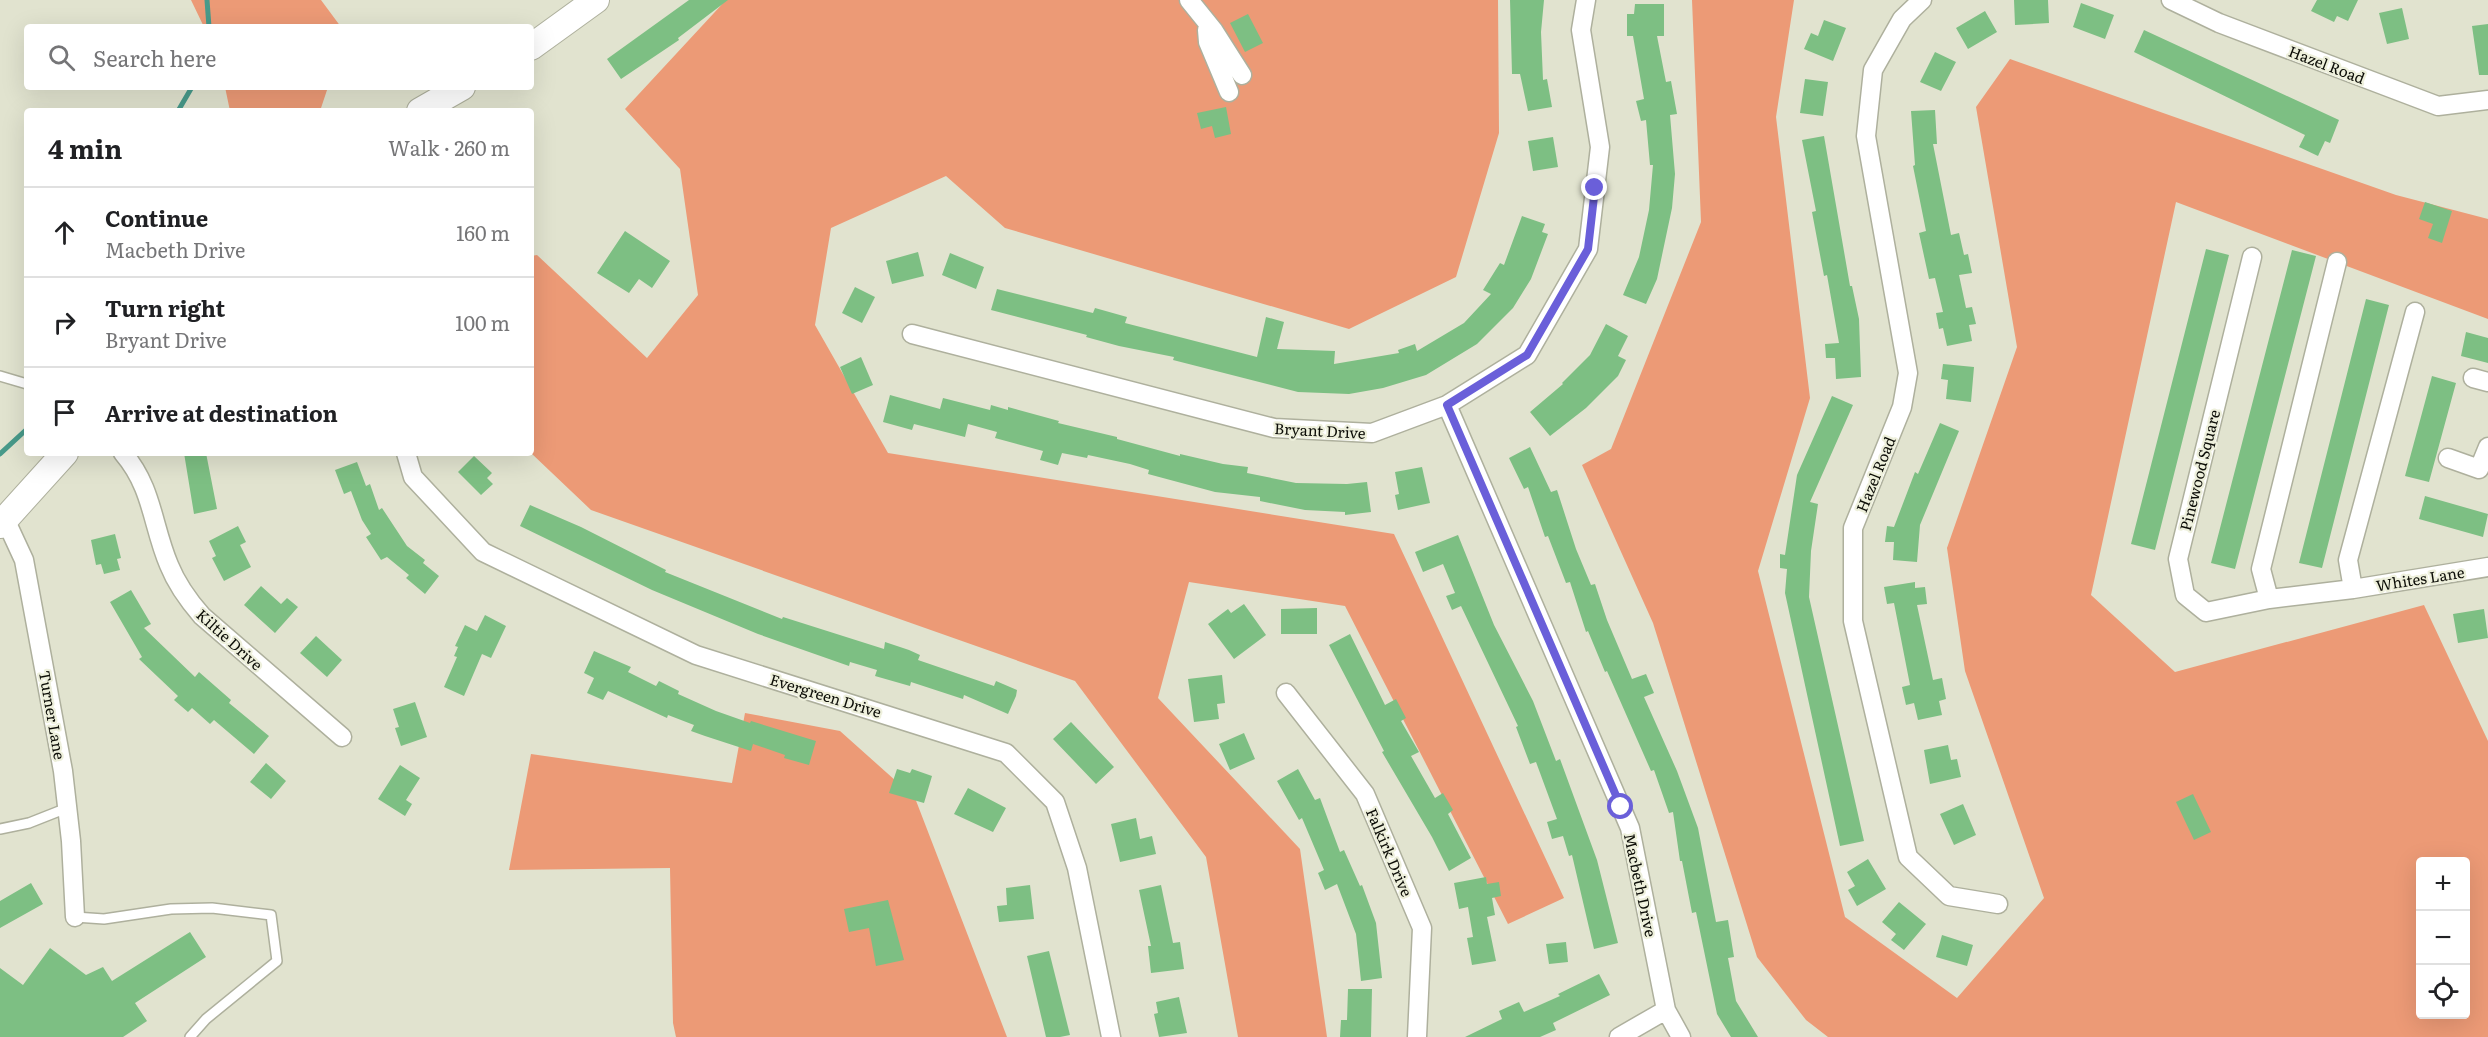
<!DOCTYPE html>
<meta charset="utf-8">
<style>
:root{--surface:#fff;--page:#f2f2f2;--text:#202124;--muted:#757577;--line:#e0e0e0}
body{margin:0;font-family:Literata,serif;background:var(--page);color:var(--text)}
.controls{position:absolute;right:18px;bottom:18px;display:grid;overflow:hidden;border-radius:6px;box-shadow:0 6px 24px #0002}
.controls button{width:54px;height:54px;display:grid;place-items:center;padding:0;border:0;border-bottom:2px solid var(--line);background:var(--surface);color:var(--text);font:30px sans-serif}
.stop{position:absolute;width:18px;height:18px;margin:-14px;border:4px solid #6a5fd9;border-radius:50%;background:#fff}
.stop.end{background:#6a5fd9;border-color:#fff;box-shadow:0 2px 6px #0008}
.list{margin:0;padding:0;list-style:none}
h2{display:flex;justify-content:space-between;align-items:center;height:78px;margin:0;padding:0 24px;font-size:26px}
h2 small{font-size:20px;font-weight:400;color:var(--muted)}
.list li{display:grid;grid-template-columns:39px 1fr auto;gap:18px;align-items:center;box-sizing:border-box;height:90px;padding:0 24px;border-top:2px solid var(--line)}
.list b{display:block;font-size:22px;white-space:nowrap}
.list p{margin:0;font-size:20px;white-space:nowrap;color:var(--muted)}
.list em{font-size:20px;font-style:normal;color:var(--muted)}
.icon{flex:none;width:33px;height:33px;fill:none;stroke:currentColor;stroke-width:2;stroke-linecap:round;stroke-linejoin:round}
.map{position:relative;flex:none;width:2488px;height:1037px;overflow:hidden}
.search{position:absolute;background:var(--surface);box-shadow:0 6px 24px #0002;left:24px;top:24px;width:510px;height:66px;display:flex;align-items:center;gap:15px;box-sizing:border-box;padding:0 21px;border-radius:6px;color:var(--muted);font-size:22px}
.panel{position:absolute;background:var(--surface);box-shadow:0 6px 24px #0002;left:24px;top:108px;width:510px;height:348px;border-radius:6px}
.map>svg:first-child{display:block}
.forest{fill:#ec9a76;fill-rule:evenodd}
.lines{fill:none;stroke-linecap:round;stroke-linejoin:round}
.stream{stroke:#489a8a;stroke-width:5}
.building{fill:#7dbf83}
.lane-casing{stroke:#aeb09d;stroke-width:12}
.street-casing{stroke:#aeb09d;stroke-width:21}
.secondary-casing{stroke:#aeb09d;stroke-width:28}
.lane{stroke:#fff;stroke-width:9}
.street{stroke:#fff;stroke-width:18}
.secondary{stroke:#fff;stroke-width:26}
.route{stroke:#6a5fd9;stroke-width:8}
.labels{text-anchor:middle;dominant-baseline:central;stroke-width:4.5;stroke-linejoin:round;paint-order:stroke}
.street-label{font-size:15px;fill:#0c0d07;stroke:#eef0dc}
</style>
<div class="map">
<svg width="2488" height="1037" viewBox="0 0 2488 1037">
<rect width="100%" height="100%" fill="#e1e3cf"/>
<path class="forest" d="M191,0H321L341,27H204Z
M726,0H1498L1499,133L1456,277L1349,329L1005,228L946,176L831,228L815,325L888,453L1394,534L1564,898L1508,924L1345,606L1189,582L1158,698L1300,849L1327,1037H1238L1206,857L1075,681L591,510L531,453V256L537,255L647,358L698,295L680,169L625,109Z
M1692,0H1794L1776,117L1810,398L1758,571L1845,917L1957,998L2044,898L1965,671L1947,548L2017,347L1976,107L2010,59L2396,195L2488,219V319L2176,202L2091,595L2175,672L2424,605L2488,741V1037H1828L1806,1020L1757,957L1653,623L1582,465L1611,449L1701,222ZM2420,862H2466V1014H2420Z
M225,87H328L320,111H230Z
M745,713L840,731L915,798L1007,1037H676L673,1023L670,868L509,870L531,754L732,783Z"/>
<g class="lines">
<path class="stream" d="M207,0L209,27
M178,111L192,87
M0,454L27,429"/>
</g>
<path class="building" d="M689,0H728L678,38L679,40L621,79L607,59Z
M1510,0H1544L1541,32L1543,80L1547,79L1552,107L1528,111L1520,74H1512Z
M2014,0H2048L2049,23L2015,25Z
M2317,0H2358L2348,21L2337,16L2334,22L2311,11Z
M2081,3L2114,15L2105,39L2073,27Z
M1635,4H1664V36H1657L1666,82L1671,81L1677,114L1670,115L1675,174L1672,208L1657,279L1646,304L1623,295L1639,257L1649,210L1653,165H1650L1646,120L1641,121L1636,101L1644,99L1633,36H1627V14H1634Z
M2402,8L2409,39L2387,44L2379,13Z
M1985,11L1997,32L1968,49L1956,28Z
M1248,14L1263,43L1245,52L1230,23Z
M1824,20L1846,28L1833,61L1804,49L1811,33L1818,36Z
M2488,24V75H2479L2472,26Z
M2144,30L2339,120L2330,143L2325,141L2318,156L2299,147L2305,135L2134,52Z
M1935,52L1956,62L1941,91L1920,82Z
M1805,79L1828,82L1823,116L1800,113Z
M1226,107L1231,134L1215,138L1212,126L1201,129L1197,113Z
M1935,110L1937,144H1933L1951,235L1959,233L1964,255L1968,254L1972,273L1959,275L1966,308L1972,307L1976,324L1969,325L1972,341L1947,346L1943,328L1939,329L1936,313L1943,312L1935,278L1929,279L1919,233L1926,231L1913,166L1915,165L1911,111Z
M1824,136L1850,286H1852L1859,319L1861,377L1836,379L1835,358H1826L1825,344L1839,343L1827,275L1824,276L1812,212L1816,211L1802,140Z
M1553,137L1558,167L1533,171L1528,141Z
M2425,202L2452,211L2442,243L2428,238L2433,224L2419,219Z
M1522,216L1545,224L1542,232L1548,234L1531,279L1513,308L1477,344L1426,375L1383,388L1349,394L1298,392L1173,360L1174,357L1119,346L1086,337L1087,335L991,310L997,289L1093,313L1095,308L1127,317L1125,323L1257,357L1266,317L1284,322L1277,349L1335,351L1334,364L1399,353L1398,350L1415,344L1417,351L1464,323L1491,294L1483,290L1500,263L1504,265Z
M625,231L670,261L652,288L639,279L629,293L597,273Z
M2206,249L2229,255L2155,550L2131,544Z
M2292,250L2316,256L2235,569L2211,563Z
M918,252L924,276L892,284L886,261Z
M950,253L984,267L976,289L942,275Z
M855,287L875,297L862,323L842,313Z
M2366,299L2389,305L2322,568L2299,563Z
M1606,324L1628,336L1618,356L1626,360L1618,376L1586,408L1550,436L1530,412L1563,384L1562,383L1590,355Z
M2466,332L2488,338V363L2461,356Z
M861,357L873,385L852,394L840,367Z
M1943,364L1974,367L1971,402L1946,399L1948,380L1941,379Z
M2432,376L2456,383L2429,482L2405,476Z
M890,395L940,409L943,398L990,410L991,405L1008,410V407L1059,421L1058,423L1117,437V439L1180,456V454L1223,464L1248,467L1247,473L1296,483L1347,484L1367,482L1371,512L1345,515V512L1305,510L1260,501V497L1215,492L1148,474L1149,470L1130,464L1088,455L1087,458L1062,453L1058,465L1040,460L1043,451L995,438L997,432L968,424L965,437L914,424L912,430L883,422Z
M1832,396L1853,405L1810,502L1818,504L1811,551L1809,597L1864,841L1840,846L1785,593L1787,569L1780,568V554L1785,555L1797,475Z
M1940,423L1959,431L1920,525L1917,562L1893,560L1894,542H1885L1887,526L1894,527L1915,472L1918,474Z
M1530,447L1551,492L1557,490L1576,549L1591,585L1595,584L1607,620L1632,679L1646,674L1654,693L1644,697L1677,771L1698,828L1716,922L1728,920L1734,957L1728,958L1736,1001L1758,1037H1731L1717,1014L1696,912L1692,913L1682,861H1680L1673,812L1669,813L1654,770L1651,771L1607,671L1605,672L1588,631L1586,632L1570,582L1566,583L1548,536L1545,537L1528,487L1524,489L1509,458Z
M184,453H206L217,509L194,514Z
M474,456L492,473L487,478L493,484L481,495L458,472Z
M357,462L366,486L370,484L379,510L382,508L407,546L425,560L423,563L439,576L425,594L406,578L409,575L387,557L381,560L366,537L371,534L362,520L351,491L344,494L335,470Z
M1422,467L1430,503L1398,510L1395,495L1399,494L1395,472Z
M2425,496L2488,514L2483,537L2419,519Z
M530,505L581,527L666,570L665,572L782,619L783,617L884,649L885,642L909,650L920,655L918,660L994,686L996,681L1017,690L1016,696L1008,714L964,695L963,699L911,682L910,686L875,676L877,670L850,662L849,666L758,634L652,590L520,526Z
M238,526L246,542L240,545L251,567L224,581L212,558L216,556L209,541Z
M115,534L121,558L117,559L120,570L104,574L101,564L96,565L91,540Z
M1458,535L1494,625L1533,701L1556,761L1560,759L1597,860L1618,943L1594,949L1572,855L1569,856L1563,836L1552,839L1547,822L1557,819L1536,762L1530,764L1516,727L1518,726L1461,606L1452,610L1446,596L1455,593L1443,564L1423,572L1415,552Z
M1915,582V588L1925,587L1927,604L1917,605L1933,680L1942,678L1946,699L1939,701L1942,715L1918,720L1914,703L1906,705L1902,687L1910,685L1894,603L1887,604L1884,587Z
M261,586L281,604L287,598L298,607L275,633L244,605Z
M131,590L151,624L144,628L195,677L199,672L231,700L229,703L269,736L254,754L214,720L210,724L192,708L188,712L174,700L178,696L139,659L142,657L110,602Z
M1244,604L1266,635L1234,659L1208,624L1228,609L1231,613Z
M1317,608V634H1281V609Z
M2484,609L2488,638L2458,643L2453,614Z
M485,615L506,626L491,658L482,654L464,696L444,687L457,657L454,656L458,647L455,646L465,625L477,631Z
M1350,634L1385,705L1396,699L1406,718L1401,721L1419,752L1411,756L1435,798L1443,793L1453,810L1448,814L1471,858L1449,871L1432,837L1382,752L1384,751L1329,645Z
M316,636L342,660L327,677L300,653Z
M594,651L631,667L628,672L656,686L659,681L679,691L678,694L716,711L750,723L751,721L816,741L809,765L784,758L785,755L753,744L751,751L705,736L691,731L694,725L668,715L667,718L608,691L603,700L587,693L594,678L584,673Z
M1222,675L1225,703L1217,704L1219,719L1194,722L1188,679Z
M415,702L427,737L401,746L395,728L399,727L393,709Z
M1071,722L1114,767L1096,784L1053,739Z
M1244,733L1255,759L1230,770L1219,744Z
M1948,745L1951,760L1957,759L1961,777L1930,784L1924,750Z
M266,763L286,781L271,799L250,782Z
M400,765L420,778L406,800L412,804L405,816L378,799Z
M897,769L910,773L912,769L932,776L924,803L889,793Z
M1298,769L1315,800L1320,798L1340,852L1344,850L1360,886L1362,885L1376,923L1382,978L1361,981L1356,934L1337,884L1325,890L1318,873L1324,870L1302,818L1299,820L1277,781Z
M968,788L1006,808L993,832L954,814Z
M2193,794L2211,832L2194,840L2176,802Z
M1963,804L1976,835L1954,845L1940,814Z
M1136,818L1140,839L1152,836L1156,854L1120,862L1111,824Z
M1868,859L1886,889L1857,906L1848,890L1855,886L1847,872Z
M1486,877L1487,884L1499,882L1501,896L1492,898L1495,915L1487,917L1496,961L1472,965L1467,938L1473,937L1468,907L1459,909L1454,883Z
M31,883L43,904L0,928V901Z
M1030,885L1034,919L999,922L997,906L1007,905L1006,888Z
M1161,885L1173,943L1180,942L1184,969L1151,973L1148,946H1151L1139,890Z
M888,900L904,960L876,966L869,928L849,932L844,909Z
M1899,902L1926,924L1904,950L1891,940L1896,934L1882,922Z
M190,932L206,957L135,1003L147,1021L123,1037H0V968L23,985L50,948L86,975L103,967L112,981Z
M1942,935L1973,945L1967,966L1936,957Z
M1566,942L1568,962L1549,964L1546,944Z
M1049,951L1070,1035L1060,1037H1046L1027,956Z
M1599,974L1610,995L1553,1023L1556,1030L1540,1037H1465L1502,1019L1499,1011L1519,1002L1524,1012L1560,996L1558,994Z
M1348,989H1372L1371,1037H1340L1341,1020H1347Z
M1179,997L1187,1033L1159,1037L1154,1014L1158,1013L1156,1002Z"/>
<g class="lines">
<g class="lane-casing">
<path id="lane" d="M0,376L27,384
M0,829L29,823L67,808
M75,917L104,919L171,909L212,908L271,915L277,961L206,1019L190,1037"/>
</g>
<g class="street-casing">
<path id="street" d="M1189,0L1214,31L1242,75
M1922,0L1902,19L1873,70L1866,136L1908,373L1902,407L1853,528V621L1908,857L1949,896L1998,904
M2171,0L2219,23L2438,106L2488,100
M1207,30L1208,42L1229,92
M2252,257L2178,559L2185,595L2206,612L2269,599L2353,589L2488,567
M912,334L1274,428L1372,433L1447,405L1527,355L1588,249L1600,147L1581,30L1586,0
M2473,378L2488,382
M1447,405L1630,828L1666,1010L1681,1037
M123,453C153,488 152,525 169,565C177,585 188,600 202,616L342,737
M406,453L413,477L483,552L696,655L1006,753L1055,802L1077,868L1111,1037
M2448,458L2479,469L2488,447
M5,519L24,560L63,771L71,841L75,917
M2353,589L2348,560L2415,312
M2269,599L2261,569L2337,262
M1286,693L1365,794L1422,928L1417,1037
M1619,1037L1666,1010"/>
</g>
<g class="secondary-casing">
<path id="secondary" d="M531,47L596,0
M420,111L462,87
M0,525L65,453"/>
</g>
<use href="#lane" class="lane"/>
<use href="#street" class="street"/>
<use href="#secondary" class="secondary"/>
</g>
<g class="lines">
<path class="route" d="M1595,188L1588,249L1527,355L1447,405L1621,807"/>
</g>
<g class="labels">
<g class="street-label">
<text transform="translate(2327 64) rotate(21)">Hazel Road</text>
<text transform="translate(1320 430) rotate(3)">Bryant Drive</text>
<text transform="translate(2199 470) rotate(-76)">Pinewood Square</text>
<text transform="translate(1875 474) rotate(-68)">Hazel Road</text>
<text transform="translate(2420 578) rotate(-9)">Whites Lane</text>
<text transform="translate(230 639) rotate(42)">Kiltie Drive</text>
<text transform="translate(826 695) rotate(17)">Evergreen Drive</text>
<text transform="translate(53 715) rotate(80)">Turner Lane</text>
<text transform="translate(1390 852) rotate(67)">Falkirk Drive</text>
<text transform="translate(1641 885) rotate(78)">Macbeth Drive</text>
</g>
</g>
</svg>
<div class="controls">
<button>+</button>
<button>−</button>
<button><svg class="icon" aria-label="locate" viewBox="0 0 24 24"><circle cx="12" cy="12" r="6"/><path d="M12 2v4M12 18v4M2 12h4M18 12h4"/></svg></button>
</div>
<div class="stop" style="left:1621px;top:807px"></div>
<div class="stop end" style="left:1595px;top:188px"></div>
<div class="search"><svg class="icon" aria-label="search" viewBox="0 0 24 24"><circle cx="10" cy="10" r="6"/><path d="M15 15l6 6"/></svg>Search here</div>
<section class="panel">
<h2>4 min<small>Walk · 260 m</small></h2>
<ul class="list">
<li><svg class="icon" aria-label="ahead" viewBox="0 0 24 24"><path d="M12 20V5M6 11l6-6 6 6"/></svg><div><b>Continue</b><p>Macbeth Drive</p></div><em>160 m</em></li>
<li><svg class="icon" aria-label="right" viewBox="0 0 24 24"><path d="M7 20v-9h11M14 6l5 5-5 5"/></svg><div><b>Turn right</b><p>Bryant Drive</p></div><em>100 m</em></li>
<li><svg class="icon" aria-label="arrive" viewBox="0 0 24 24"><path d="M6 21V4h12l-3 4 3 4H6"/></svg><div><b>Arrive at destination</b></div></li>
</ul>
</section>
</div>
